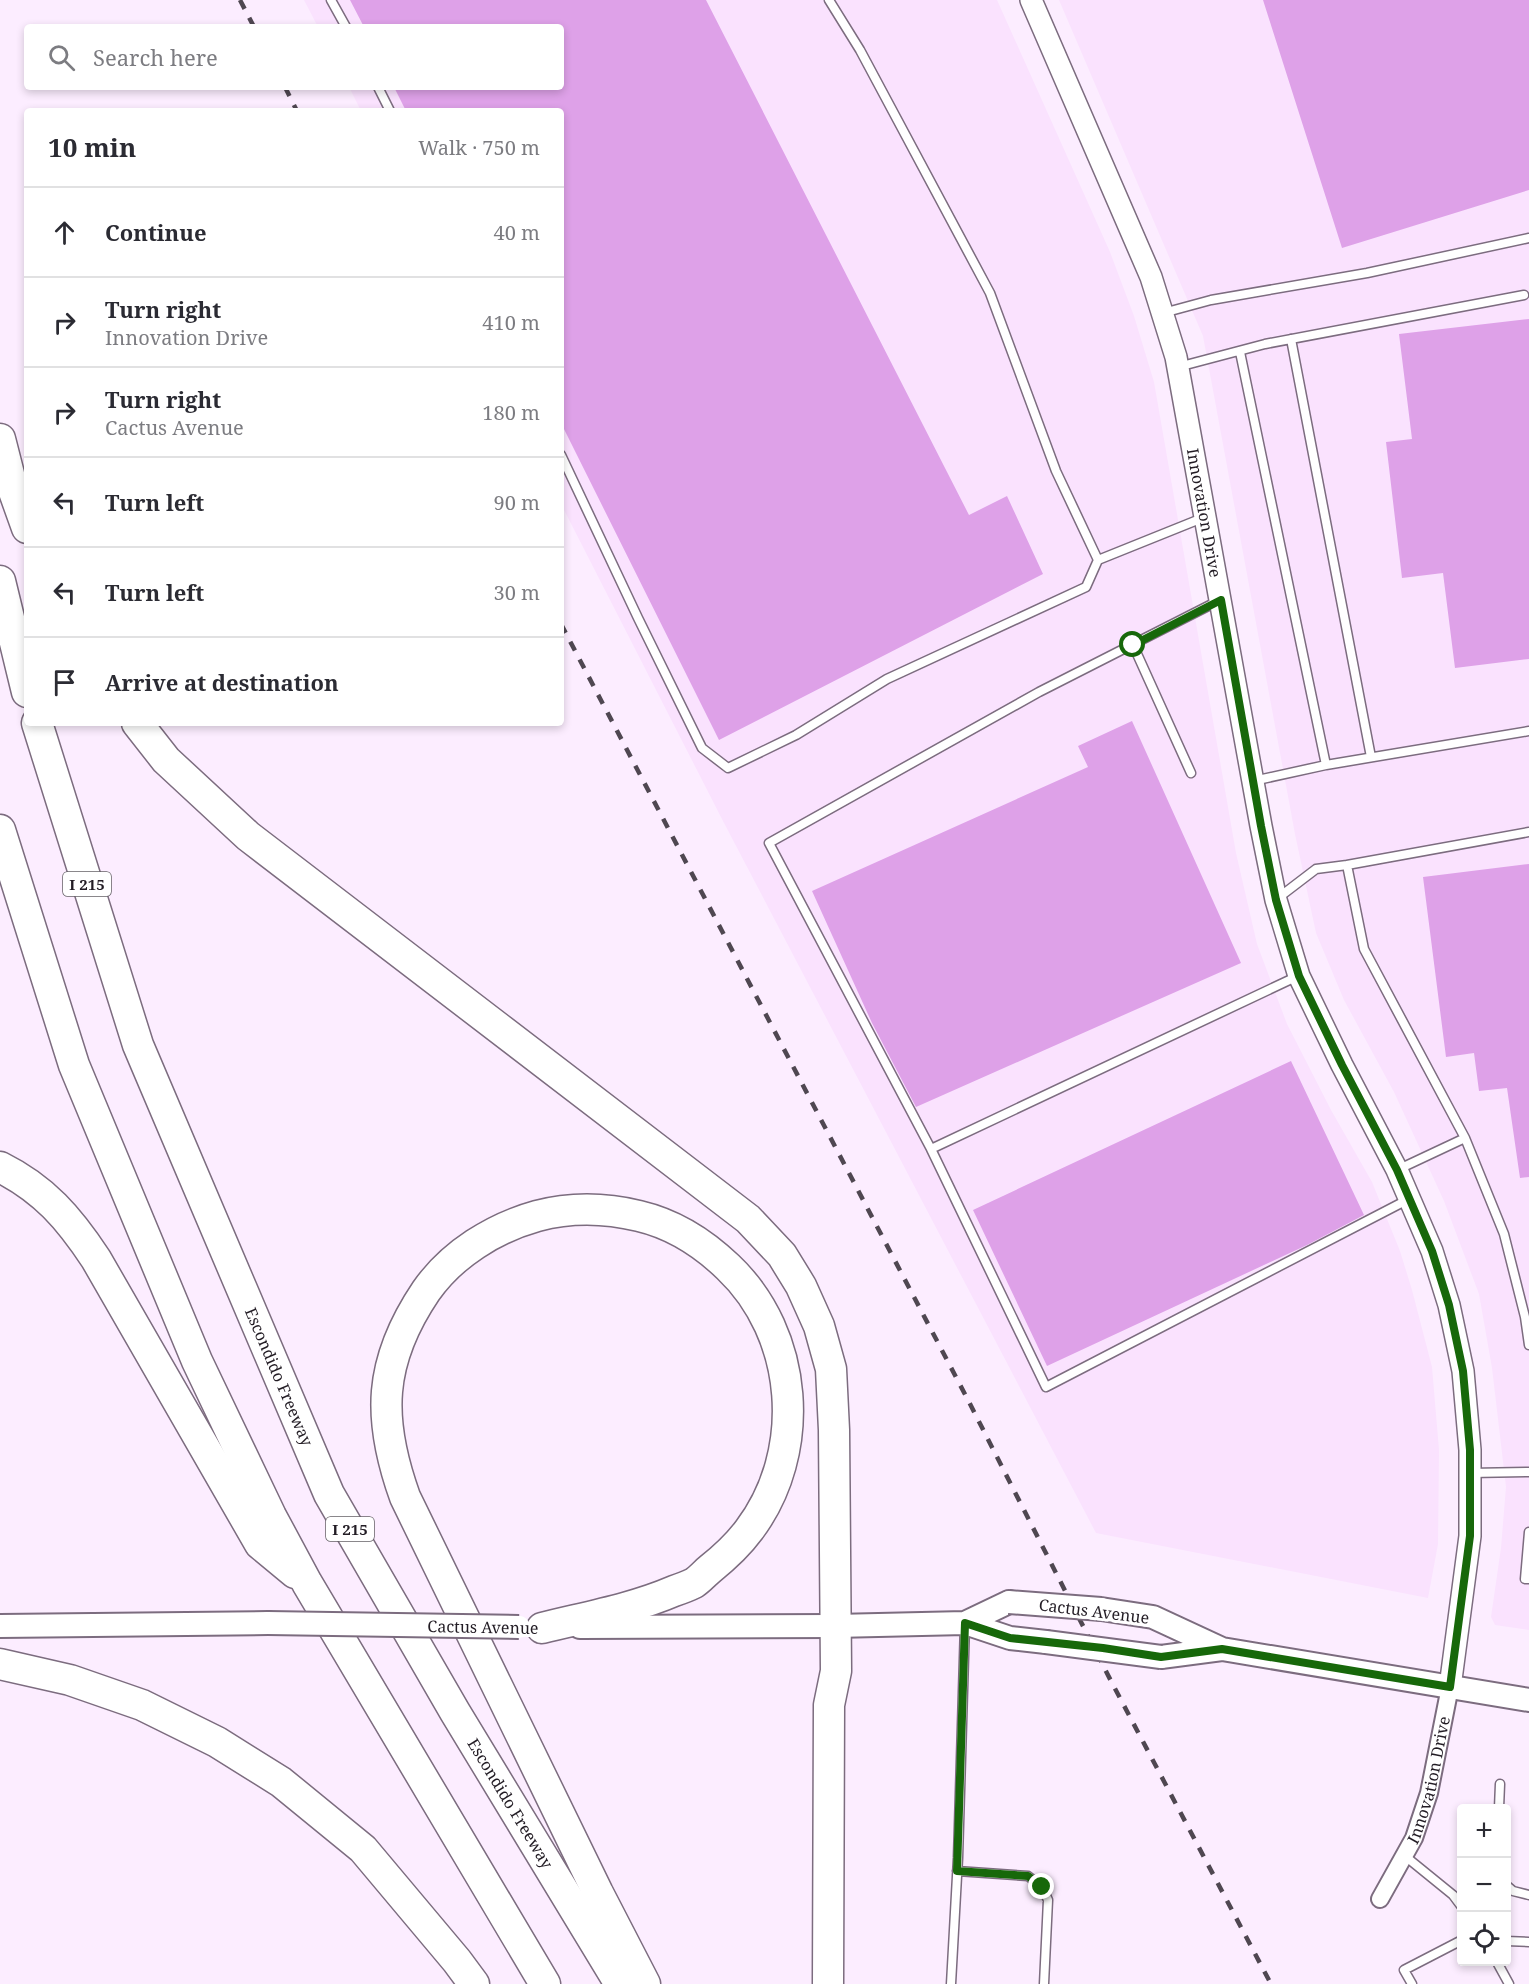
<!DOCTYPE html>
<meta charset="utf-8">
<style>
:root{--surface:#fff;--page:#f2f2f3;--text:#2b2b33;--muted:#7c7c81;--line:#e1e1e2}
body{margin:0;font-family:"Noto Serif",serif;background:var(--page);color:var(--text)}
.controls{position:absolute;right:18px;bottom:18px;display:grid;overflow:hidden;border-radius:6px;box-shadow:0 3px 9px #0003}
.controls button{width:54px;height:54px;display:grid;place-items:center;padding:0;border:0;border-bottom:2px solid var(--line);background:var(--surface);color:var(--text);font:30px sans-serif}
.stop{position:absolute;width:18px;height:18px;margin:-14px;border:4px solid #17680a;border-radius:50%;background:#fff}
.stop.end{background:#17680a;border-color:#fff;box-shadow:0 2px 6px #0008}
.list{margin:0;padding:0;list-style:none}
h2{display:flex;justify-content:space-between;align-items:center;height:78px;margin:0;padding:0 24px;font-size:26px}
h2 small{font-size:20px;font-weight:400;color:var(--muted)}
.list li{display:grid;grid-template-columns:39px 1fr auto;gap:18px;align-items:center;box-sizing:border-box;height:90px;padding:0 24px;border-top:2px solid var(--line)}
.list b{display:block;font-size:22px;white-space:nowrap}
.list p{margin:0;font-size:20px;white-space:nowrap;color:var(--muted)}
.list em{font-size:20px;font-style:normal;color:var(--muted)}
.icon{flex:none;width:33px;height:33px;fill:none;stroke:currentColor;stroke-width:2;stroke-linecap:round;stroke-linejoin:round}
.map{position:relative;flex:none;width:1529px;height:1984px;overflow:hidden}
.search{position:absolute;background:var(--surface);box-shadow:0 3px 9px #0003;left:24px;top:24px;width:540px;height:66px;display:flex;align-items:center;gap:15px;box-sizing:border-box;padding:0 21px;border-radius:6px;color:var(--muted);font-size:22px}
.panel{position:absolute;background:var(--surface);box-shadow:0 3px 9px #0003;left:24px;top:108px;width:540px;height:618px;border-radius:6px}
.map>svg:first-child{display:block}
.built{fill:#fae2fe}
.building{fill:#dea1e8}
.lines{fill:none;stroke-linecap:round;stroke-linejoin:round}
.service-casing{stroke:#7c6c7f;stroke-width:11}
.minor-casing{stroke:#7c6c7f;stroke-width:20}
.tertiary-casing{stroke:#7c6c7f;stroke-width:24}
.secondary-casing{stroke:#7c6c7f;stroke-width:26}
.motorway-casing{stroke:#7c6c7f;stroke-width:33}
.service{stroke:#fff;stroke-width:8}
.minor{stroke:#fff;stroke-width:16}
.tertiary{stroke:#fff;stroke-width:21}
.secondary{stroke:#fff;stroke-width:22}
.motorway{stroke:#fff;stroke-width:30}
.rail{stroke:#4f4751;stroke-width:4.5;stroke-dasharray:10 10;stroke-linecap:butt}
.secondary-bridge-casing{stroke:#7c6c7f;stroke-width:26;stroke-linecap:butt}
.secondary-bridge{stroke:#fff;stroke-width:22}
.route{stroke:#17680a;stroke-width:8}
.labels{text-anchor:middle;dominant-baseline:central;stroke-width:6;stroke-linejoin:round;paint-order:stroke}
.shield{fill:#fff;stroke:#646066;stroke-width:1.5}
.shield-label{font-size:15px;font-weight:bold;fill:#221c24}
.street-label{font-size:16px;fill:#221c24;stroke:#fff}
</style>
<div class="map">
<svg width="1529" height="1984" viewBox="0 0 1529 1984">
<rect width="100%" height="100%" fill="#fcedff"/>
<path class="built" d="M304,0H997L1110,252L1134,316L1154,382L1236,853L1257,944L1287,1024L1331,1110L1372,1182L1400,1251L1412,1290L1432,1367L1439,1450L1438,1544L1428,1598L1096,1533L723,821L561,504V111H361L349,87H561V27H318Z
M1059,0H1529V1630L1495,1625L1491,1617L1501,1548L1506,1487L1492,1368L1479,1294L1444,1201L1394,1092L1344,1000L1316,933L1295,834L1203,336Z"/>
<path class="building" d="M350,0H706L969,515L1007,496L1043,574L719,740L561,423V111H406L394,87H561V27H364Z
M1263,0H1529V190L1342,248Z
M1529,319V659L1455,668L1443,573L1402,578L1386,442L1412,439L1399,334Z
M1132,721L1241,963L916,1107L872,1023L812,891L1088,767L1078,746Z
M1529,864V1177L1520,1178L1507,1088L1479,1091L1474,1053L1446,1057L1423,877Z
M1291,1061L1364,1215L1307,1245L1047,1366L973,1210Z"/>
<g class="lines">
<g class="service-casing">
<path id="service" d="M331,0L346,27
M829,0L860,50L990,293L1056,471L1098,560
M378,87L390,111
M1163,313L1211,300L1367,273L1529,238
M1291,339L1371,757
M1240,352L1326,765
M1178,367L1265,344L1524,295
M561,455L638,618L702,748L728,768L796,735L887,679L1086,587L1098,560L1205,517
M1218,601L1039,692L769,843L931,1149L1298,976
M1133,645L1191,773
M1253,781L1326,765L1529,731
M1347,865L1529,832
M1278,898L1316,869L1347,865L1364,949L1465,1138L1399,1169
M1465,1138L1504,1234L1525,1317L1529,1345
M931,1149L1046,1387L1409,1199
M1470,1473L1529,1472
M1529,1532L1525,1579H1529
M1499,1808L1500,1784
M1405,1856L1453,1895L1462,1907
M957,1871L1028,1876L1042,1887L1048,1900L1044,1984
M1506,1885L1513,1891L1529,1895
M1506,1941L1529,1942
M1497,1962L1509,1984
M951,1984L958,1858L965,1624
M1412,1984L1404,1970L1462,1940"/>
</g>
<g class="minor-casing">
<g id="minor">
<path id="s1" d="M1380,1899L1414,1838L1429,1793L1450,1687"/>
</g>
</g>
<g class="tertiary-casing">
<g id="tertiary">
<path id="s2" d="M1031,0L1151,277L1176,357L1261,826L1276,900L1299,976L1342,1065L1397,1170L1432,1251L1449,1305L1463,1371L1470,1450V1536L1450,1687"/>
</g>
</g>
<g class="secondary-casing">
<path id="secondary" d="M1101,1609L1153,1617L1222,1649L1529,1700
M965,1623L1009,1602
M0,1626L268,1623
M580,1627L835,1626L965,1623L1010,1638L1046,1642
M1161,1657L1222,1649"/>
</g>
<g class="motorway-casing">
<g id="motorway">
<path d="M0,439L12,486L27,528"/>
<path d="M0,581L27,692"/>
<path id="s3" d="M37,723L138,1045L329,1494L455,1712L620,1984"/>
<path d="M137,723L166,760L248,836L748,1219L782,1255L801,1286L819,1326L831,1369L834,1430L836,1671L829,1705L828,1984"/>
<path d="M0,830L74,1065L197,1361L271,1516L307,1583L545,1984"/>
<path d="M0,1167C44,1189 69,1218 96,1259L260,1544L295,1573"/>
<path d="M542,1628C586,1617 632,1609 674,1591C680,1589 688,1586 694,1583C700,1579 705,1573 710,1569C725,1557 738,1545 749,1530C808,1452 799,1334 728,1267C703,1243 673,1224 639,1216C606,1208 571,1207 537,1216C494,1228 452,1254 426,1291C378,1362 377,1419 405,1497L598,1893L645,1984"/>
<path d="M0,1664L70,1680L142,1705L217,1742L281,1782L363,1849L457,1961L474,1984"/>
</g>
</g>
<use href="#service" class="service"/>
<use href="#minor" class="minor"/>
<use href="#tertiary" class="tertiary"/>
<use href="#secondary" class="secondary"/>
<use href="#motorway" class="motorway"/>
<path class="rail" d="M240,0L254,27
M285,87L297,111
M561,624L968,1400L1111,1681L1271,1984"/>
<g class="secondary-bridge-casing">
<path id="secondary-bridge" d="M1009,1602L1101,1609
M268,1623L519,1627
M1046,1642L1161,1657"/>
</g>
<use href="#secondary-bridge" class="secondary-bridge"/>
</g>
<g class="lines">
<path class="route" d="M1042,1887L1028,1876L957,1871L965,1623L1010,1638L1103,1648L1161,1657L1222,1649L1450,1687L1470,1536V1450L1463,1371L1449,1305L1432,1251L1397,1170L1342,1065L1299,976L1276,900L1261,826L1221,600L1133,645"/>
</g>
<g class="labels">
<g class="shield">
<rect x="63" y="872" width="48" height="24" rx="4.5"/>
<rect x="326" y="1517" width="48" height="24" rx="4.5"/>
</g>
<g class="shield-label">
<text x="87" y="884">I 215</text>
<text x="350" y="1529">I 215</text>
</g>
<g class="street-label">
<text stroke="none"><textPath href="#s2" startOffset="544">Innovation Drive</textPath></text>
<text stroke="none"><textPath href="#s3" startOffset="698">Escondido Freeway</textPath></text>
<text transform="translate(1094 1611) rotate(7)">Cactus Avenue</text>
<text transform="translate(483 1627) rotate(1)">Cactus Avenue</text>
<text stroke="none"><textPath href="#s1" startOffset="130">Innovation Drive</textPath></text>
<text stroke="none"><textPath href="#s3" startOffset="1184">Escondido Freeway</textPath></text>
</g>
</g>
</svg>
<div class="controls">
<button>+</button>
<button>−</button>
<button><svg class="icon" aria-label="locate" viewBox="0 0 24 24"><circle cx="12" cy="12" r="6"/><path d="M12 2v4M12 18v4M2 12h4M18 12h4"/></svg></button>
</div>
<div class="stop" style="left:1133px;top:645px"></div>
<div class="stop end" style="left:1042px;top:1887px"></div>
<div class="search"><svg class="icon" aria-label="search" viewBox="0 0 24 24"><circle cx="10" cy="10" r="6"/><path d="M15 15l6 6"/></svg>Search here</div>
<section class="panel">
<h2>10 min<small>Walk · 750 m</small></h2>
<ul class="list">
<li><svg class="icon" aria-label="ahead" viewBox="0 0 24 24"><path d="M12 20V5M6 11l6-6 6 6"/></svg><div><b>Continue</b></div><em>40 m</em></li>
<li><svg class="icon" aria-label="right" viewBox="0 0 24 24"><path d="M7 20v-9h11M14 6l5 5-5 5"/></svg><div><b>Turn right</b><p>Innovation Drive</p></div><em>410 m</em></li>
<li><svg class="icon" aria-label="right" viewBox="0 0 24 24"><path d="M7 20v-9h11M14 6l5 5-5 5"/></svg><div><b>Turn right</b><p>Cactus Avenue</p></div><em>180 m</em></li>
<li><svg class="icon" aria-label="left" viewBox="0 0 24 24"><path d="M17 20v-9H6M10 6l-5 5 5 5"/></svg><div><b>Turn left</b></div><em>90 m</em></li>
<li><svg class="icon" aria-label="left" viewBox="0 0 24 24"><path d="M17 20v-9H6M10 6l-5 5 5 5"/></svg><div><b>Turn left</b></div><em>30 m</em></li>
<li><svg class="icon" aria-label="arrive" viewBox="0 0 24 24"><path d="M6 21V4h12l-3 4 3 4H6"/></svg><div><b>Arrive at destination</b></div></li>
</ul>
</section>
</div>
